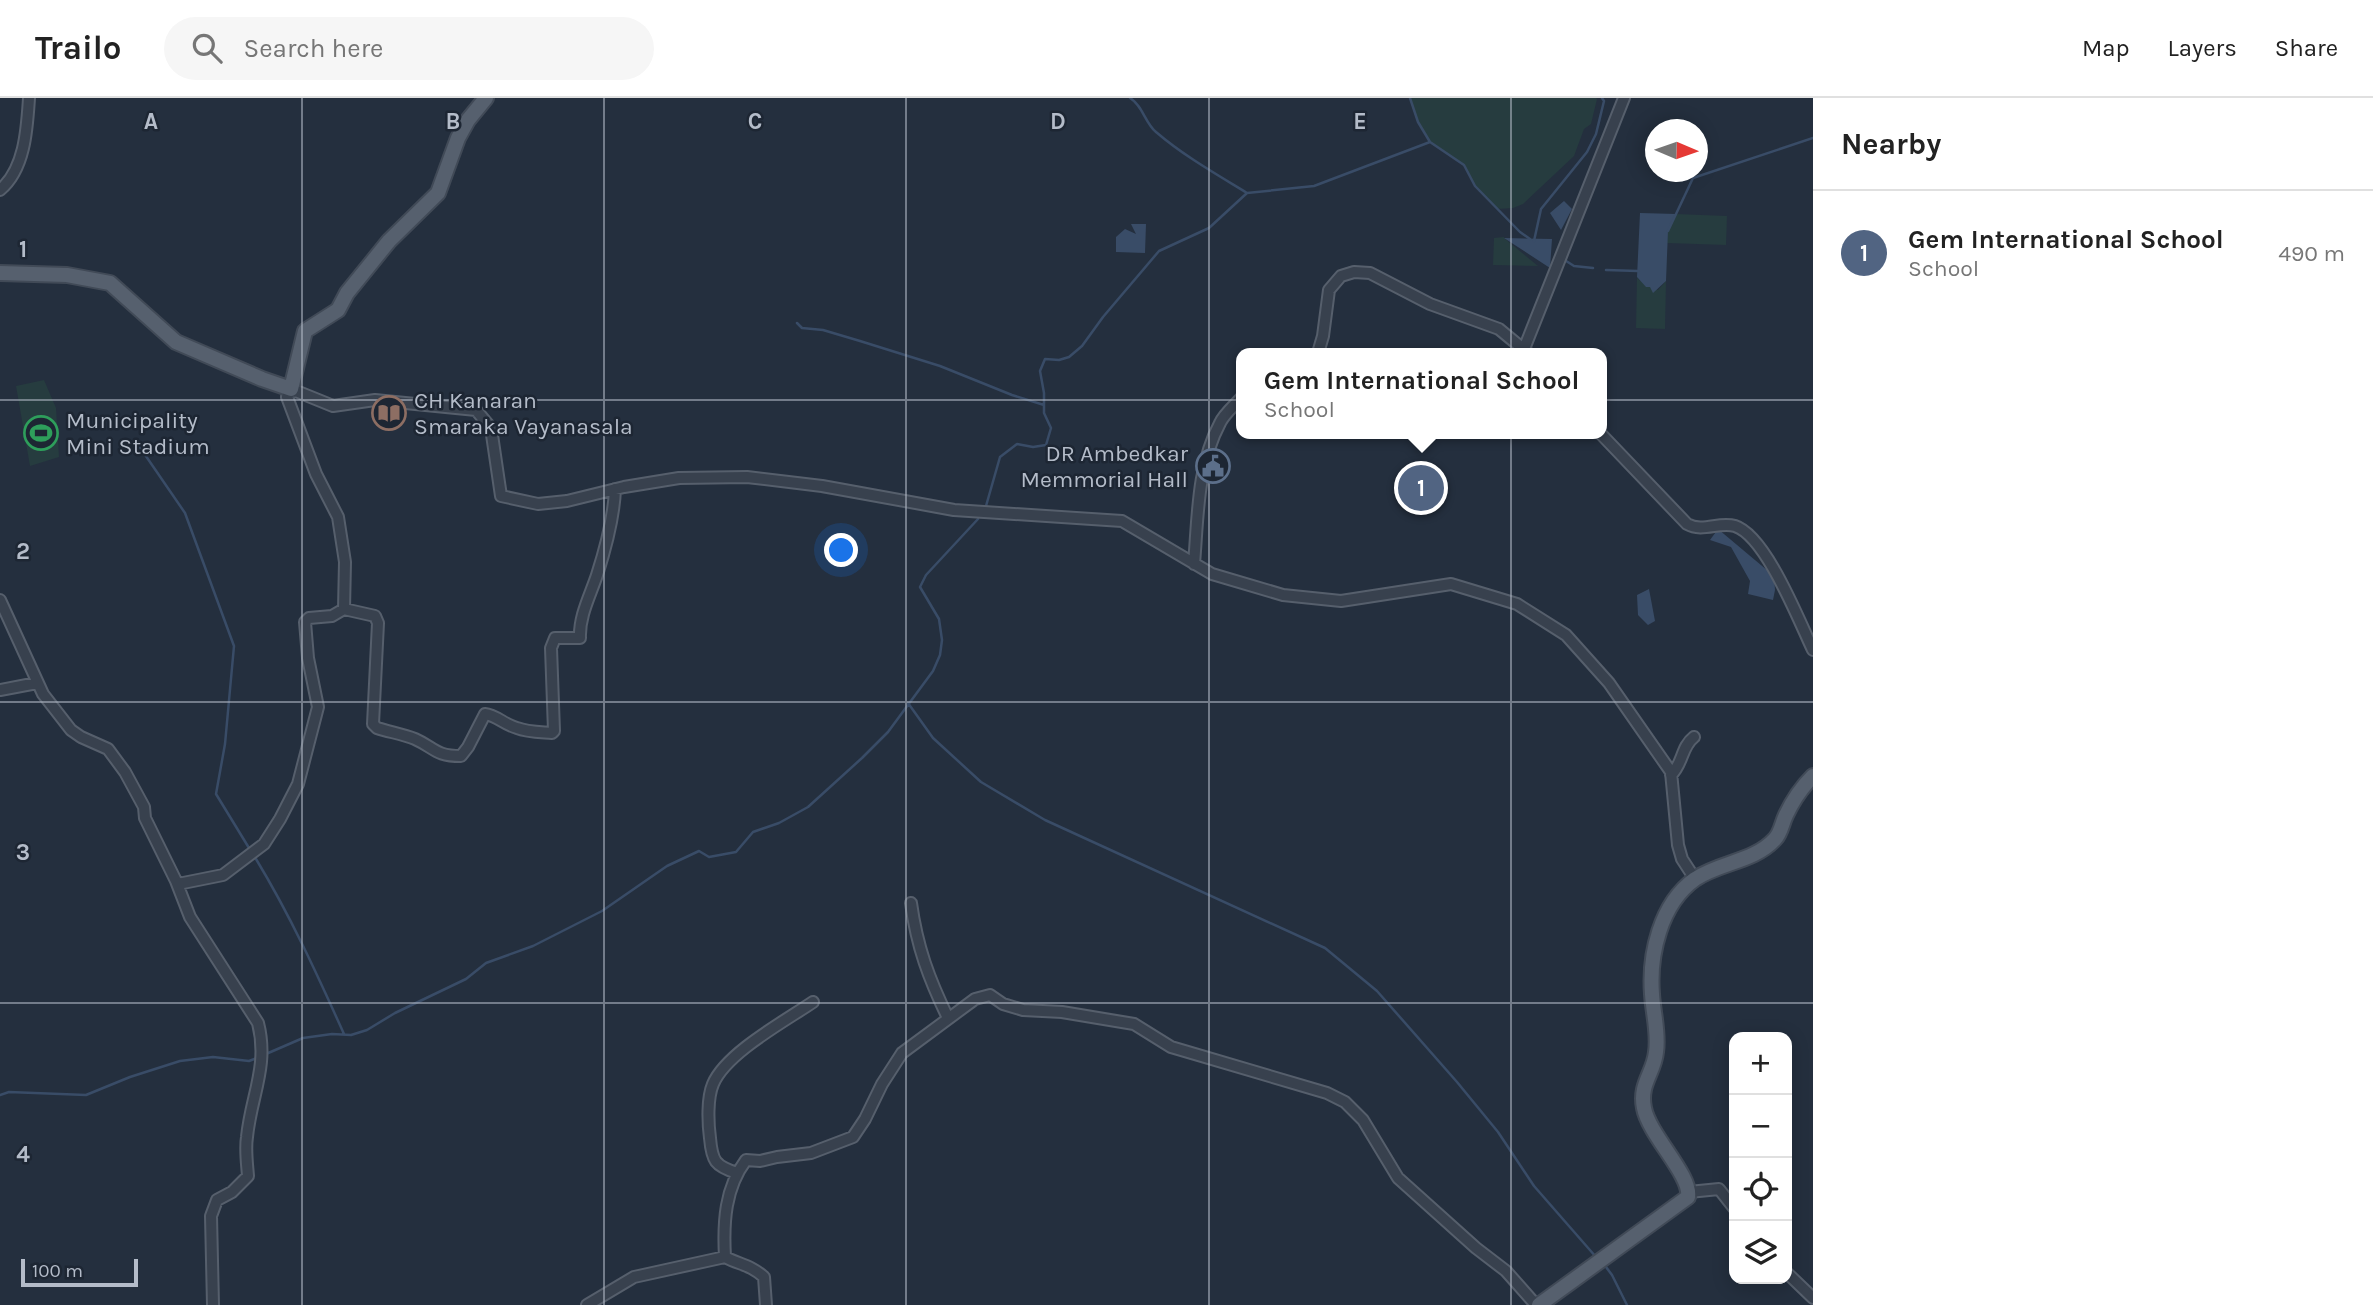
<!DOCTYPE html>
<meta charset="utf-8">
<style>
:root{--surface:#fff;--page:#f6f6f6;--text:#222;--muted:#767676;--line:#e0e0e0;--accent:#516482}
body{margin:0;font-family:Karla,sans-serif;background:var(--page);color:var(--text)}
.controls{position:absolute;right:21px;bottom:21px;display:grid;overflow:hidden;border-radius:14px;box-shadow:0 4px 18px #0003}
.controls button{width:63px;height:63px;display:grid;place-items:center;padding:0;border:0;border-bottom:2px solid var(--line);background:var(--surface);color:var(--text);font:35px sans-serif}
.compass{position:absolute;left:1645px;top:21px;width:63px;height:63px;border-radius:50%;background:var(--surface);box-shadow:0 4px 18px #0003;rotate:92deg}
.scale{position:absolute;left:21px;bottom:18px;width:117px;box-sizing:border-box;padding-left:7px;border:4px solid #b4bcc9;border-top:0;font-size:19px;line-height:24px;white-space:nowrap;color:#b4bcc9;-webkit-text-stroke:5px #1d2633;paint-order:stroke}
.you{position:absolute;left:842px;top:453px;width:24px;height:24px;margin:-18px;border:5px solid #fff;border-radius:50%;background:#1a73e8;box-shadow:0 0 0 10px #1a73e833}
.badge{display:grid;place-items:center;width:46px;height:46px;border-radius:50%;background:var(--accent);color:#fff;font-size:23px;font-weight:700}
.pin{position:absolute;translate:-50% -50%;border:4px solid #fff;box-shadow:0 2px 7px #0006}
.popup{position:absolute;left:1236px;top:250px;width:371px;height:91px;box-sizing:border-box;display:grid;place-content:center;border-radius:14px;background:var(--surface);filter:drop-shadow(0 2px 5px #0005);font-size:23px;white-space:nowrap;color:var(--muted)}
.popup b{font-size:26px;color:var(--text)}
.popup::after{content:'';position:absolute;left:50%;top:100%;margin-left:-14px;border:14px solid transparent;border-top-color:var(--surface)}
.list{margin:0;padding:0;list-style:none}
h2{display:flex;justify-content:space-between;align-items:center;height:91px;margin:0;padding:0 28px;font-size:30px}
h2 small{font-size:23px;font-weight:400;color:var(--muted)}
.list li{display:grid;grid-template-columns:46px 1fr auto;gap:21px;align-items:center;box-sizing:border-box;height:126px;padding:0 28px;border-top:2px solid var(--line)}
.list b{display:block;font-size:26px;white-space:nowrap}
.list p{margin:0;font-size:23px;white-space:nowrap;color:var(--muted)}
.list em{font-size:23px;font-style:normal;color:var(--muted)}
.icon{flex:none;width:38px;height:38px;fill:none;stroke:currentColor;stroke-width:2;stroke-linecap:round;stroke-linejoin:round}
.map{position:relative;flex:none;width:1813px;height:1207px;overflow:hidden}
header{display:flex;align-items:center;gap:42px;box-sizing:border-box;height:98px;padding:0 35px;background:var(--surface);border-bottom:2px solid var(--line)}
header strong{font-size:33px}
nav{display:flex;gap:38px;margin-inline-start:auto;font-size:24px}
.search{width:490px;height:63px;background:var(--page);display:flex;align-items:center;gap:18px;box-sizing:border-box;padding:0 24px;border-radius:38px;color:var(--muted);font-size:26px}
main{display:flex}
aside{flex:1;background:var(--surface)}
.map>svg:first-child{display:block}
.green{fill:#263c3f}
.water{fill:#394c67}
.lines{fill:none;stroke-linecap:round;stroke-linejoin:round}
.stream{stroke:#394c67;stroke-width:2.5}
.minor-casing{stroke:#565f6c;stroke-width:14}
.major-casing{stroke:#414a57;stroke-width:18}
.minor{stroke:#38414e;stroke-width:10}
.major{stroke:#56606e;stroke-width:14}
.grid{fill:none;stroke:#b4bcc9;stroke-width:2;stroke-opacity:0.55}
.labels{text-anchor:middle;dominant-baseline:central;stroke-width:5;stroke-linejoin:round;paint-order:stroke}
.poi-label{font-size:23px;fill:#b4bcc9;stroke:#1d2633;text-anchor:start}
.grid-label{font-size:23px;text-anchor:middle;font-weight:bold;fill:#b4bcc9;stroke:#1d2633;stroke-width:5;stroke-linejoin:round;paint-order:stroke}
</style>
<header>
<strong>Trailo</strong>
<div class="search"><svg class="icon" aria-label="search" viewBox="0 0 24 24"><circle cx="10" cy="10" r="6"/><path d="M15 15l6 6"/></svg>Search here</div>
<nav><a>Map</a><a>Layers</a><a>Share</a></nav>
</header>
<main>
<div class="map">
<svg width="1813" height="1207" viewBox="0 0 1813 1207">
<rect width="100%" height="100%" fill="#242f3e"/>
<path class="green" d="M1410,0H1596L1597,1L1591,26L1584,31L1574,58L1523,106L1513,110L1497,111L1475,88L1464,67L1430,44L1418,24Z
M1676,116L1727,118L1726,147L1667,145L1668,133Z
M1504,139V140L1538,168L1493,167L1494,140Z
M1637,179L1639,182L1658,192L1666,183L1665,231L1636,230Z
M44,282L56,310L59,359L30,368L16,288Z"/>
<path class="water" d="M1564,103L1572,111L1561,132L1550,115Z
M1640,115L1676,116L1668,133L1666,183L1653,195L1650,189H1646L1637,179Z
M1131,126H1146L1145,155L1116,154V139L1125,131L1136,136Z
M1504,140L1552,141L1550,170Z
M1718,431L1774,478L1775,492L1773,502L1748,496L1750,483L1731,449L1710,442Z
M1649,491L1655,523L1648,527L1638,517L1637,497Z"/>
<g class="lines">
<path class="stream" d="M1130,0C1143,8 1145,25 1156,34C1184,58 1216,76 1247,95
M1410,0L1418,24L1430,44
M1668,133L1693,80L1813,40
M1534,143L1541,111L1587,54L1596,36L1604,3L1602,0
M1563,161L1574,168L1593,170
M1606,172L1638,173
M797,225L802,230L823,232L860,243L940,268L1012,297L1044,307
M139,348L185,415L234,548L225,646L216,696L249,750
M986,408L1000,359L1017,346L1033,349L1046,347L1051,330L1044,315V295L1040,273L1045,261L1059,262L1069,259L1082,248L1103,219L1159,153L1209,130L1247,95L1314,88L1430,44L1464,67L1475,88L1520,134L1530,141
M908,605L933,640L981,684L1045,722L1325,850L1377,893L1457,984L1498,1034L1534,1088L1596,1159
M256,761C290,817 317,876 344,936
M266,956L303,940L332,936L351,937L367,932L395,915L466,881L486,865L533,848L602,813L667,768L699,753L709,759L736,754L753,734L779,725L808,709L862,660L888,634L933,573L940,557L942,542L939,521L920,489L926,477L978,421
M0,997L9,994L86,997L130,979L180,963L213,959L249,963L257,960
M1606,1169L1612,1177L1627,1207"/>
<g class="minor-casing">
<path id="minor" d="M0,92C25,71 27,31 29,0
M1524,251L1624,0
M1318,255L1323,238L1329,192L1341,178L1354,174L1370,175L1430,206L1499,231L1528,255
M1601,336L1687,426C1703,435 1719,423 1735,428C1766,438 1799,523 1813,552
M1194,466C1198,419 1197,368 1220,325C1224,316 1234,308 1241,300
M0,502L43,596L71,632L81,639L108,651L125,674L144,709L145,720L176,783L190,819L258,925C269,968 251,998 247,1039C245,1051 247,1065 248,1078L232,1094L217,1102L211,1118L213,1207
M344,511L375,518L378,525L373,626L377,630C389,634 403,636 415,641C435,650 435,658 461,658L468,649L485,616C496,617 505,627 517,630C527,634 540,634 552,635L554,633L551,550L555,540H580C579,518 590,498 597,477C606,449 614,420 615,391
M0,592L37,585
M1671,677C1683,666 1681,649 1694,639
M178,786L223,777L264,746L280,721L298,686L318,609L308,560L305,524L309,520L332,518L344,511L345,464L338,419L316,376L287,299L291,291L333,308L375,302L476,312L491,330L501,398L538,406L567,403L624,389L679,380L747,379L822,388L954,412L1122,423L1212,476L1283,497L1341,503L1451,486L1517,506L1566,537L1609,585L1671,674L1678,747L1682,761L1695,781
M911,805C917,849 929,881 948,920
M737,1075C715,1068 712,1063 710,1040C708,1025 707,1000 713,986C726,955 785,923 813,904
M1689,1094L1719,1091L1734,1110
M1787,1175L1813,1200
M587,1207L634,1179L725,1159
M766,1207L764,1179C749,1166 740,1167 725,1159C723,1124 725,1090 746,1062L760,1063L777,1059L811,1055L853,1039L865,1021L882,986L902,955L975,901L990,897L1003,906L1023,912L1062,914L1134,926L1171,949L1327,995L1345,1004L1363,1022L1398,1080L1476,1150L1506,1173L1536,1207"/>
</g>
<g class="major-casing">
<path id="major" d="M0,175L67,177L110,185L176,244L262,281L291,291L305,233L338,212L347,195L389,143L438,95L458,40L468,22L486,0
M1539,1207L1688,1099C1692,1078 1649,1037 1644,1010C1639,986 1654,975 1656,954C1659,935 1653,915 1652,896C1649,857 1660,806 1695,781C1720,764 1754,764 1775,741C1781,735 1782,725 1786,717C1793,702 1801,690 1813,678"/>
</g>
<use href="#minor" class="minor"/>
<use href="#major" class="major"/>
</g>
<path class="grid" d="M302,0V1207M604,0V1207M906,0V1207M1209,0V1207M1511,0V1207M0,302H1813M0,604H1813M0,905H1813"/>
<defs>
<g id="library-ring" transform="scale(1.75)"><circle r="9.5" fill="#1d2633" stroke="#8d6e63" stroke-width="1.5"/><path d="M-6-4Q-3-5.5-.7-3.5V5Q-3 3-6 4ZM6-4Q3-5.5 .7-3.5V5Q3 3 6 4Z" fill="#8d6e63"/></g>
<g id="stadium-ring" transform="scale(1.75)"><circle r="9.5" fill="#1d2633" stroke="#2e9e5b" stroke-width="1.5"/><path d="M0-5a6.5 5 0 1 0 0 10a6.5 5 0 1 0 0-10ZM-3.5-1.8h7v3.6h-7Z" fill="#2e9e5b"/></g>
<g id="civic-ring" transform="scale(1.75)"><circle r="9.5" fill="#1d2633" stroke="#5c6f8a" stroke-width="1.5"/><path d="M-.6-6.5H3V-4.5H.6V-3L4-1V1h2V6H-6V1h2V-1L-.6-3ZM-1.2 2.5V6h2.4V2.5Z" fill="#5c6f8a"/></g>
</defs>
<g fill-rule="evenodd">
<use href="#library-ring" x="389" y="315"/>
<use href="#stadium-ring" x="41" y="335"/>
<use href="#civic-ring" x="1213" y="368"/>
</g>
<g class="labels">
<g class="poi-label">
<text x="414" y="302">CH Kanaran<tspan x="414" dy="26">Smaraka Vayanasala</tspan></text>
<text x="66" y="322">Municipality<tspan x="66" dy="26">Mini Stadium</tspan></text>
<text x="1188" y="355" text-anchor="end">DR Ambedkar<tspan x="1188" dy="26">Memmorial Hall</tspan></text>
</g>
</g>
<g class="grid-label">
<text x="151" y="31">A</text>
<text x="453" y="31">B</text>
<text x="755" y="31">C</text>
<text x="1058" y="31">D</text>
<text x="1360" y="31">E</text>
<text x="23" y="159">1</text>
<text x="23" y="461">2</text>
<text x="23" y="762">3</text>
<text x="23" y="1064">4</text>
</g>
</svg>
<div class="controls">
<button>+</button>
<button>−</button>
<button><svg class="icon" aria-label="locate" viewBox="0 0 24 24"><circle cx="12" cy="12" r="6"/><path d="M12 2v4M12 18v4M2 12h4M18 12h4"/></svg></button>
<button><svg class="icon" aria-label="layers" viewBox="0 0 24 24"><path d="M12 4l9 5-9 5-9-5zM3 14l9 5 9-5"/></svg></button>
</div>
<svg class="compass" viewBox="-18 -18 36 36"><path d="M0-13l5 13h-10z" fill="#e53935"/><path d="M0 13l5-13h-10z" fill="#767676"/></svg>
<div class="scale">100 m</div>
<div class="you"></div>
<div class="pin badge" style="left:1421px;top:390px">1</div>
<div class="popup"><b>Gem International School</b>School</div>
</div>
<aside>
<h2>Nearby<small></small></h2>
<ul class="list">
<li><span class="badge">1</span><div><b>Gem International School</b><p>School</p></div><em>490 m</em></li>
</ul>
</aside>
</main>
